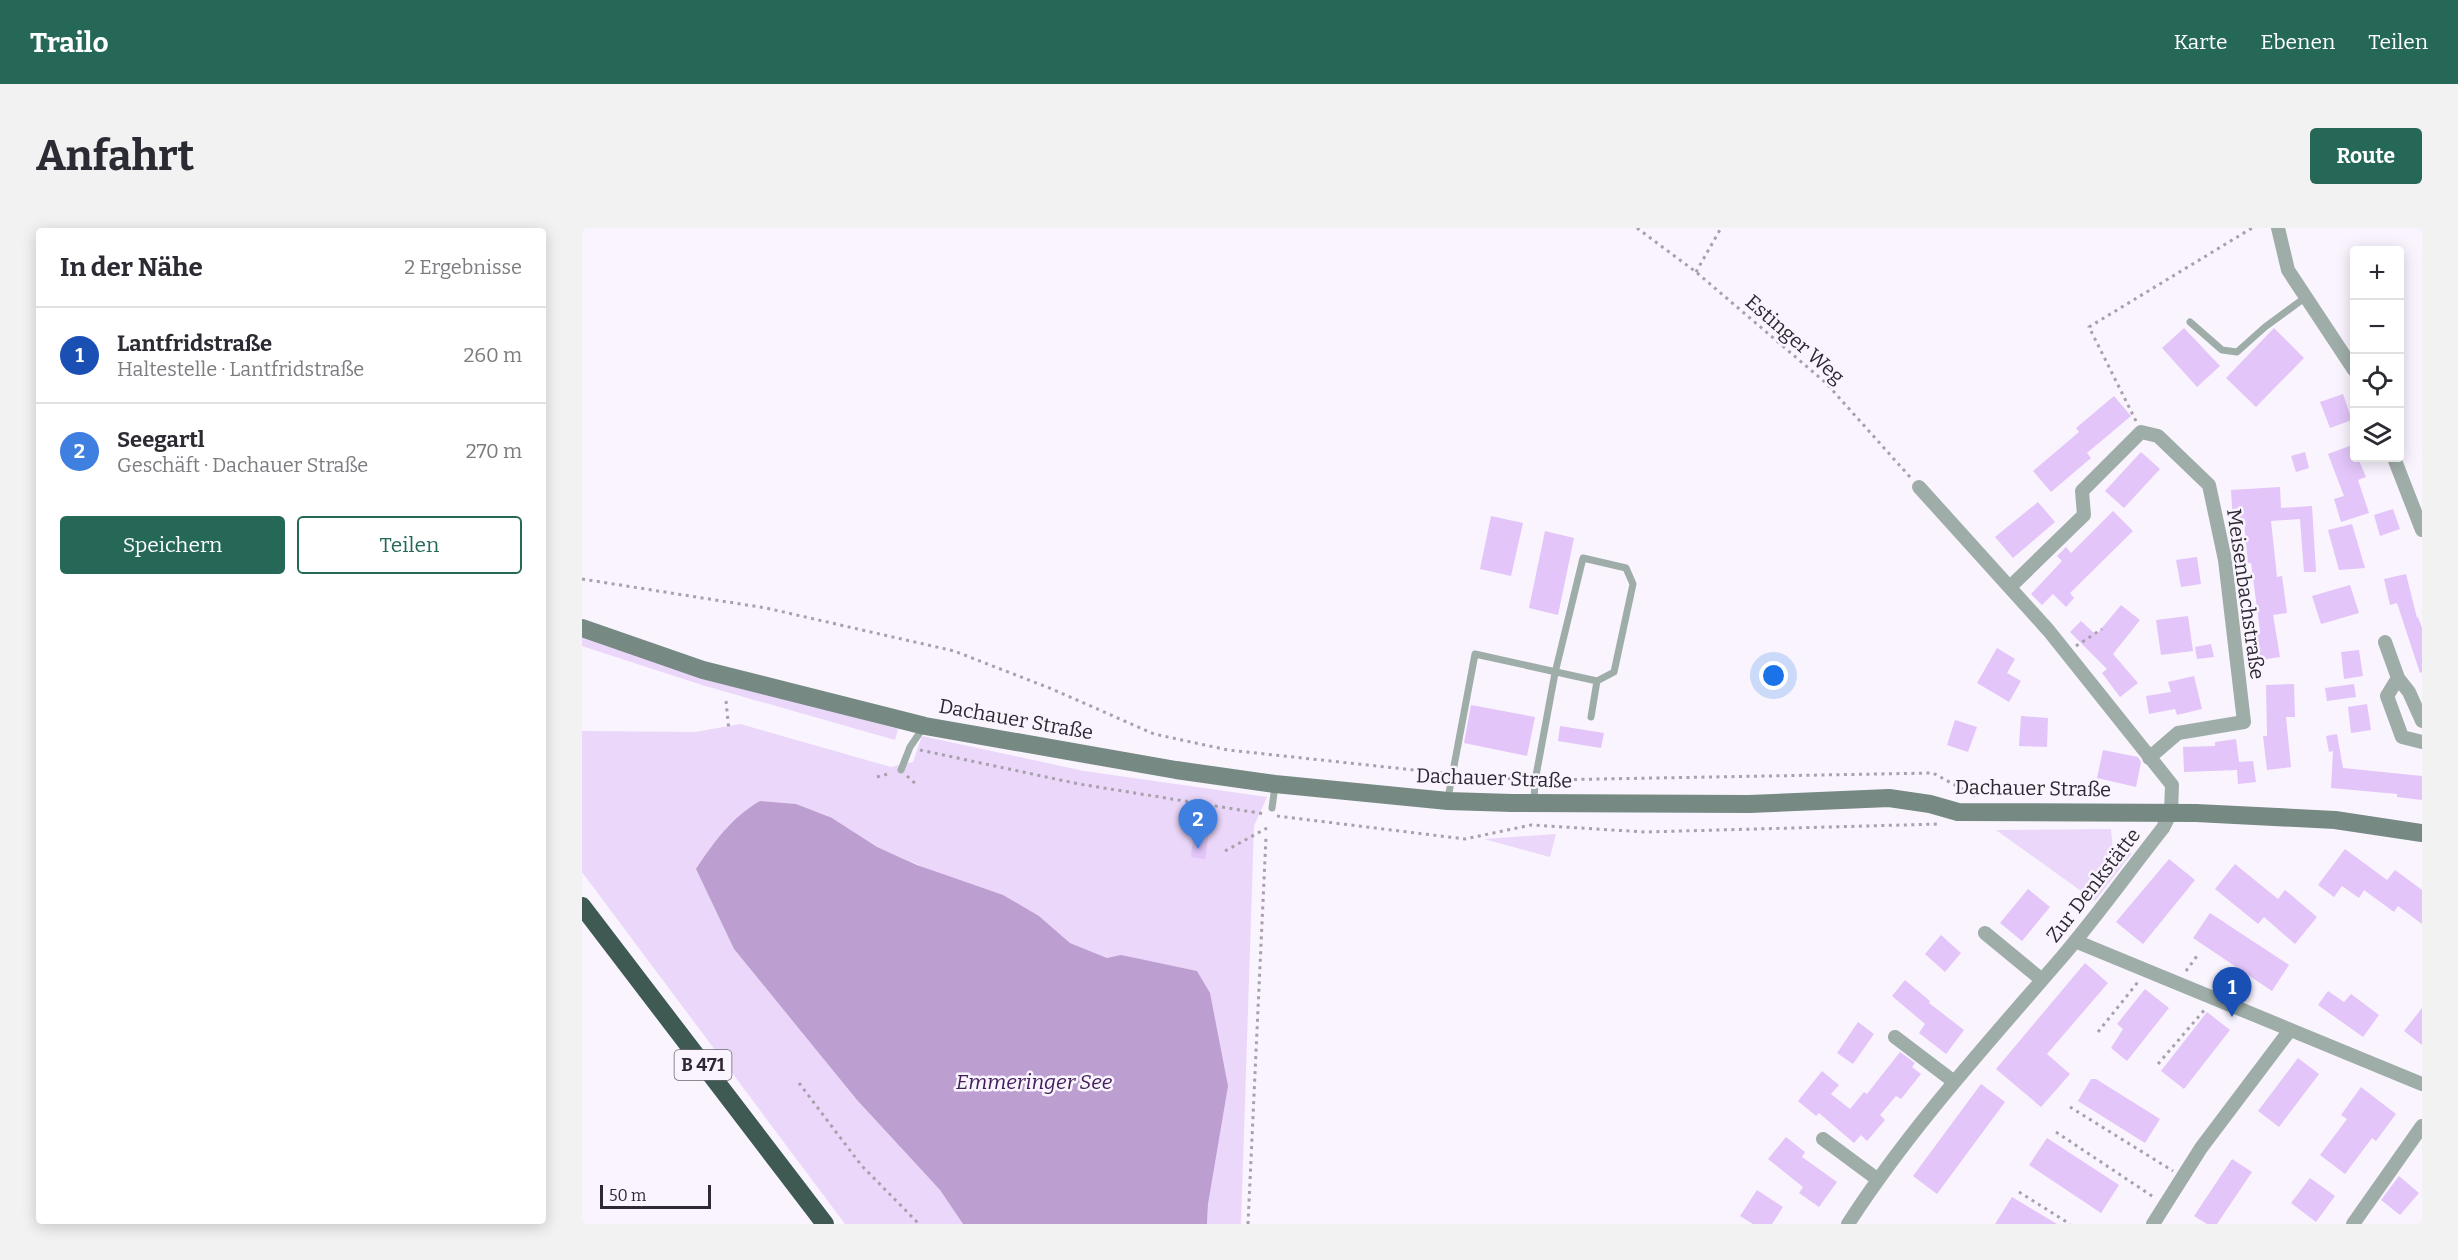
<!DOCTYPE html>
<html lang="de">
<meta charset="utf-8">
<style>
:root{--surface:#fff;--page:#f2f2f3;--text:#2b2b33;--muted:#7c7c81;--line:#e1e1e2;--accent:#256858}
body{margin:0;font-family:Bitter,serif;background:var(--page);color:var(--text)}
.controls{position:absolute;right:18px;top:18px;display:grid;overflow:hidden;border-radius:6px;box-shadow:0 3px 15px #0003}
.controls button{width:54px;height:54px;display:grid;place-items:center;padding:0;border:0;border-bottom:2px solid var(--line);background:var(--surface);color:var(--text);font:30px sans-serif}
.scale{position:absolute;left:18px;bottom:15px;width:111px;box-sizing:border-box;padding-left:6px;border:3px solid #2d2831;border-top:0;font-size:16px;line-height:21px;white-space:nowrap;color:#2d2831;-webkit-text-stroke:4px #f9f4fe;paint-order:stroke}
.you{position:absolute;left:1192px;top:448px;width:21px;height:21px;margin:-15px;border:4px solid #fff;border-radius:50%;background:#1a73e8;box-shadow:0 0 0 9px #1a73e833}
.badge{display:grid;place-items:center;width:39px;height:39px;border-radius:50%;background:var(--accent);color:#fff;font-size:20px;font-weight:700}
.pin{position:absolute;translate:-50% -50px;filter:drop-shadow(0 2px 3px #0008)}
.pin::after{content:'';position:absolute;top:32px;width:21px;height:18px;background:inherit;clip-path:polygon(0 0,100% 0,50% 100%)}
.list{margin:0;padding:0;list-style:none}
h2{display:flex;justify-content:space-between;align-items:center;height:78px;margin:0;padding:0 24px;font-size:26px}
h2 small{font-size:20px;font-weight:400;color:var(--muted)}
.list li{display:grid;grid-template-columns:39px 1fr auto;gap:18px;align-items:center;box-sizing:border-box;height:96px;padding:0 24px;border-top:2px solid var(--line)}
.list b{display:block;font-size:22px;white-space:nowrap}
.list p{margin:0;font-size:20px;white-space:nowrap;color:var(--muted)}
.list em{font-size:20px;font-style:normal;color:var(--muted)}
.actions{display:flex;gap:12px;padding:18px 24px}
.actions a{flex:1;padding:14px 0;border:2px solid var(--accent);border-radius:6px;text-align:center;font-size:21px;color:var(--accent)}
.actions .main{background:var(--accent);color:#fff}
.icon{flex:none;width:33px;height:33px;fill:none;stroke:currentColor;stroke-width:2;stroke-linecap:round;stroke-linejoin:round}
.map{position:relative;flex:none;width:1840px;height:996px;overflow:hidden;border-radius:6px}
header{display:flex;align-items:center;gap:36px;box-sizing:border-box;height:84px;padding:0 30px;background:var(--accent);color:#fff}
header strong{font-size:28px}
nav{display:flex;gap:33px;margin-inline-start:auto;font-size:21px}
.intro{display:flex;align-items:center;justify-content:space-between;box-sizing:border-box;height:144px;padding:0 36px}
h1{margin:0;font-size:42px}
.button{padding:15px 27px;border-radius:6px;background:var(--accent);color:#fff;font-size:21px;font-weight:700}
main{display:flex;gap:36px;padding:0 36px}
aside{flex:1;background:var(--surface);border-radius:6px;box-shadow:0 3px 15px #0003}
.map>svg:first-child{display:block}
.green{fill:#ebd7f9}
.water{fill:#bc9ed1}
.building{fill:#e3c5f9}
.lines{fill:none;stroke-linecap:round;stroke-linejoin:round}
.path{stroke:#a6a1ab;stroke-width:3;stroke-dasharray:3 4.5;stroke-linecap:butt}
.lane{stroke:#9fada8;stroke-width:7}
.street{stroke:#9fada8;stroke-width:14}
.secondary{stroke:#768983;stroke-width:18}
.highway{stroke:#3e5a52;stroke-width:18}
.labels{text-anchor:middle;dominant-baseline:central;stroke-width:5;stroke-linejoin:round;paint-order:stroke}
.shield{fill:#f9f4fe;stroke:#6a656e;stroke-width:1.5}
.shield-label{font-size:18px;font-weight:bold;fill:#2d2831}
.street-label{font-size:20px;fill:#2d2831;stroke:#f9f4fe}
.water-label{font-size:21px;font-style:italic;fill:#421c59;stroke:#f9f4fe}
</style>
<header>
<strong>Trailo</strong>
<nav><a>Karte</a><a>Ebenen</a><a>Teilen</a></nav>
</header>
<div class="intro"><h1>Anfahrt</h1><a class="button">Route</a></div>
<main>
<aside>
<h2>In der Nähe<small>2 Ergebnisse</small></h2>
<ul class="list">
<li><span class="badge" style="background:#1a4fb4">1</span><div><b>Lantfridstraße</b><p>Haltestelle · Lantfridstraße</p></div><em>260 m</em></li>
<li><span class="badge" style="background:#3f7fe0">2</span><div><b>Seegartl</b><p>Geschäft · Dachauer Straße</p></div><em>270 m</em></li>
</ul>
<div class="actions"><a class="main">Speichern</a><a>Teilen</a></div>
</aside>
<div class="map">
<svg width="1840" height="996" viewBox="0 0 1840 996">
<rect width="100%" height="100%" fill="#f9f4fe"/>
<path class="green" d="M0,405L121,448L316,501L313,512L120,457L0,418Z
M158,496L309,539L331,534L340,508L502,543L685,569L672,598L659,996H625L626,976L615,743L539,728L525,730L488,715L457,688L294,619L250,590L114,641L152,721L275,872L358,962L381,996H263L0,644V503L113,504Z
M1529,601L1531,624L1550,625L1513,673L1414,602Z
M974,606L968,629L902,611Z"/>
<path class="water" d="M178,573L214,576L250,590L295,619L335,637L421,667L457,688L488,715L525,730L539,727L615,743L628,765L646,858L626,976L625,996H381L358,962L275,872L152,721L114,641C131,615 150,589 178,573Z"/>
<path class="building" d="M1602,100L1638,138L1615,159L1580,120Z
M1692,100L1722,130L1674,179L1644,150Z
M1761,166L1770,192L1748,200L1738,174Z
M1532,168L1549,188L1505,225L1509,230L1469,264L1451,243L1497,204L1494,200Z
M1773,216V230H1776L1784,249L1776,252L1787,285L1759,294L1752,271L1762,268L1746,226Z
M1559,224L1578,241L1542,280L1523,263Z
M1723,224L1727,240L1714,244L1709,228Z
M1698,259L1699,280L1730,278L1734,344H1722L1718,291L1689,293L1695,349L1700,348L1705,385L1691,387L1698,429L1672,433L1667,405L1678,403L1669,335H1666L1662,295H1651L1649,262Z
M1456,274L1473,294L1431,330L1413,309Z
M1811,281L1818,301L1798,308L1792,287Z
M1531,283L1551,303L1488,365L1492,370L1484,379L1471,366L1460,377L1449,366L1480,333L1475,328L1484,319L1489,325Z
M909,288L941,295L929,348L898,341Z
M1770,296L1783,340L1757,342L1746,302Z
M963,303L992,310L976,387L947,380Z
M1615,329L1619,356L1599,359L1594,332Z
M1824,346L1835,390L1836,389L1840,400V444L1838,445L1815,375L1808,377L1802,351Z
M1768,357L1777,385L1739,396L1730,368Z
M1539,377L1558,392L1531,426L1556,455L1538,469L1520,445L1525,441L1488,404L1499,393L1514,407Z
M1606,388L1611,423L1579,427L1574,392Z
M1629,416L1632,429L1615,431L1613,419Z
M1415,420L1433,431L1425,445L1439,453L1427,474L1395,455Z
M1777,422L1781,448L1762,451L1759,424Z
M1612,448L1620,481L1595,487L1593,481L1567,486L1564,468L1589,464L1586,454Z
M1712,456L1713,489H1704L1709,539L1685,542L1681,508H1685L1684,457Z
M1772,456L1774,469L1745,473L1743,460Z
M1785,476L1789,502L1769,505L1766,479Z
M889,477L953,489L945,528L882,515Z
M1439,488L1466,490L1465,519L1437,518Z
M1373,492L1395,499L1386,524L1365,517Z
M978,498L1022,505L1019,520L976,513Z
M1755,506L1761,540L1840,548V572L1815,569V566L1749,560L1751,523L1747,524L1744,508Z
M1654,511L1657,534L1671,533L1674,554L1656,556L1655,542L1602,544L1601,519L1633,518V514Z
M1521,522L1556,529L1559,534L1554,559L1515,550Z
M612,602L627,604L623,631L609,629Z
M1763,621L1805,652L1813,642L1840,662V696L1816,678L1812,684L1782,662L1777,670L1760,658L1752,669L1736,657Z
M1587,631L1613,652L1561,716L1534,694Z
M1653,636L1696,671L1703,662L1735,689L1713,716L1682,689L1676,696L1633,661Z
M1446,661L1468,679L1440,713L1418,695Z
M1628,685L1707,737L1690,763L1611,710Z
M1359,707L1379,725L1363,744L1343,726Z
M1503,735L1526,755L1465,826L1488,846L1459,879L1414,841Z
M1323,752L1348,773L1347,775L1382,802L1364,826L1337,805L1343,796L1310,768Z
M1563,761L1587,780L1545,833L1529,820L1541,801L1535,796Z
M1746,763L1762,774L1769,766L1797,787L1781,809L1736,777Z
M1840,780V817L1822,803Z
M1625,784L1648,802L1602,861L1579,843Z
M1276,794L1292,806L1271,836L1255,825Z
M1318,824L1333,835L1330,839L1339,846L1319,871L1314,868L1298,887L1303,892L1285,913L1279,907L1272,915L1237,885L1234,888L1216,873L1240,843L1257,857L1249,866L1268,881L1282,864L1285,866Z
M1716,830L1737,846L1697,899L1676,883Z
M1509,851H1514L1578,891L1563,915L1496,873Z
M1399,856L1423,874L1355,966L1331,948Z
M1779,859L1814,886L1794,913L1790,910L1763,946L1738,927L1765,891L1759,887Z
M1204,909L1223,924L1220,929L1255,954L1237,979L1217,965L1221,959L1186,931Z
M1465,910L1537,957L1519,985L1447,937Z
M1650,931L1670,944L1635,996H1625L1612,988Z
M1817,948L1837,965L1818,987L1799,972Z
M1728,950L1753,968L1734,994L1709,975Z
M1175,962L1201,979L1190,996H1171L1158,988Z
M1430,969L1475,996H1413Z"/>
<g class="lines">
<path class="path" d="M1055,0L1114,44L1244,155L1328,249
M1114,44L1139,0
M1554,193L1507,99L1670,0
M0,351L184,380L372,423L470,461L572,506L646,522L860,545
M1494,418L1520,401
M144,473L147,503
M338,522L497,556L683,586
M881,547L943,552
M325,548L335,557
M295,549L309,545
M962,552L1351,545L1393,568
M695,588L883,611L949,597L1063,604L1357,596
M643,623L685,600
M1604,743L1615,728
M1641,759L1648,750
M1516,804L1556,754
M1576,836L1624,780
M217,855L279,937L337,996
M1488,879L1591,943
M1474,904L1573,970
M1437,964L1488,996
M666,996L684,609"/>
<path class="lane" d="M1608,94L1640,122L1655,124L1683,99L1724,69
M1009,489L1015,453
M319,542L328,519L341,500
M866,570L893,426L1015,453L1032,444L1051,356L1044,340L1001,330L973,445L953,553L952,573
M690,580L693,558"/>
<path class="street" d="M1696,0L1706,42L1772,142
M1812,230L1840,302
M1428,359L1502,287L1500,263L1559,204L1576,208L1627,257L1643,332L1662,494L1596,505L1567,530
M1803,414L1816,450L1827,464L1840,493
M1816,450L1805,468L1820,509L1840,514
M1403,705L1460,752
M1493,713L1840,856
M1313,809L1371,853
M1241,911L1295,951
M1266,996C1328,900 1405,816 1480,729C1515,688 1547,643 1581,600L1589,584L1590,557L1467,403L1337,259
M1571,996L1619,920L1708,802
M1771,996L1840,898"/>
<path class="secondary" d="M0,400L121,442L343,498L594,542L693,556L866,573L930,575L1167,576L1307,570L1348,576L1376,584L1614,585L1753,592L1840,605"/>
<path class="highway" d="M0,678L243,996"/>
</g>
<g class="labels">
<rect class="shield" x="92.5" y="822" width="57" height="30" rx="4.5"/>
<g class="shield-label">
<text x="121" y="837">B 471</text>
</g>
<g class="street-label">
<text transform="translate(1213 111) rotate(41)">Estinger Weg</text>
<text transform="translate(1664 366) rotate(82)">Meisenbachstraße</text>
<text transform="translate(434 491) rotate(10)">Dachauer Straße</text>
<text transform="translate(912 550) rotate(2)">Dachauer Straße</text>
<text transform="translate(1451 560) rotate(1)">Dachauer Straße</text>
<text transform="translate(1511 657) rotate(-52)">Zur Denkstätte</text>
</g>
<g class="water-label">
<text x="452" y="854">Emmeringer See</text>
</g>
</g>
</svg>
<div class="controls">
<button>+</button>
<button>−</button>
<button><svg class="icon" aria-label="locate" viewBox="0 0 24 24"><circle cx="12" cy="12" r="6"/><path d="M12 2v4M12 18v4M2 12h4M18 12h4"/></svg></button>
<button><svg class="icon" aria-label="layers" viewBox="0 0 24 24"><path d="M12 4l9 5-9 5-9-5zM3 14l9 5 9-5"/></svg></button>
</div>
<div class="scale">50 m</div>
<div class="you"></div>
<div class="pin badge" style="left:1650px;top:789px;background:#1a4fb4">1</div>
<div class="pin badge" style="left:616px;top:621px;background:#3f7fe0">2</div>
</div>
</main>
